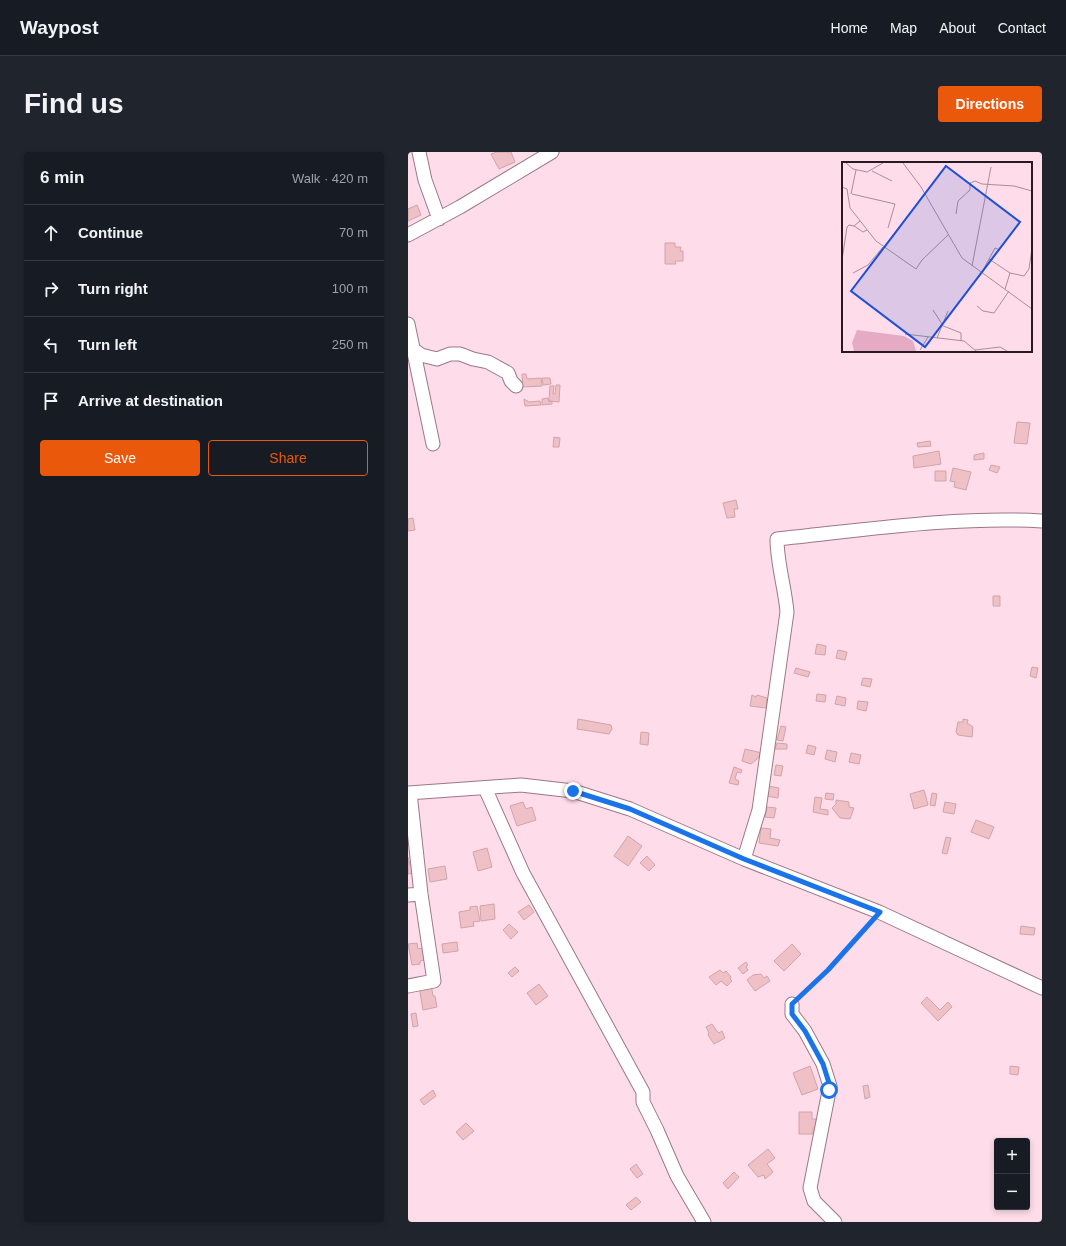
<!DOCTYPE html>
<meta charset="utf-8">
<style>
:root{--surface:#171b24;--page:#20242c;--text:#f1f3f6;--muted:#9ea1a6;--line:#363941;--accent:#ea580c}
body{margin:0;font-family:Arial,sans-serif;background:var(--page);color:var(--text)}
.controls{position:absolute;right:12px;bottom:12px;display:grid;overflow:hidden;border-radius:4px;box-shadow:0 2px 6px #0003}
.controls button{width:36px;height:36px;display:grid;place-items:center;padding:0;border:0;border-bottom:1px solid var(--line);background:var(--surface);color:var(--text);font:20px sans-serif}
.stop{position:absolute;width:12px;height:12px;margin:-9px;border:3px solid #1a73e8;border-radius:50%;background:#fff}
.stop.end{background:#1a73e8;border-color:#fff;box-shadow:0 1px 4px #0008}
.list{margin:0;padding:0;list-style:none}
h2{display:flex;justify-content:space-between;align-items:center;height:52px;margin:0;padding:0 16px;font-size:17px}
h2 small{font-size:13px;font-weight:400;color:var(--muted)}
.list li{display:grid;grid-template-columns:26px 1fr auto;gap:12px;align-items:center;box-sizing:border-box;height:56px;padding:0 16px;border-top:1px solid var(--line)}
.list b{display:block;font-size:15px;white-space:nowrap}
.list em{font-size:13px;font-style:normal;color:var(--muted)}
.actions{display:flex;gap:8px;padding:12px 16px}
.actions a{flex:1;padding:9px 0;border:1px solid var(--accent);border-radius:4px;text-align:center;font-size:14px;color:var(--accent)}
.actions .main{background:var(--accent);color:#fff}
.icon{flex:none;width:22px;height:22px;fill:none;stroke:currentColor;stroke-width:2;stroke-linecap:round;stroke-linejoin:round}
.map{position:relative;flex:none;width:634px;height:1070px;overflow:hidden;border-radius:4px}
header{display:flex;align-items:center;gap:24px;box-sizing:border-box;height:56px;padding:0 20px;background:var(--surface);border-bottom:1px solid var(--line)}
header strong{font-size:19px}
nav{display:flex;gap:22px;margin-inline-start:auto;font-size:14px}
.intro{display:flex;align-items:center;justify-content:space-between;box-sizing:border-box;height:96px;padding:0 24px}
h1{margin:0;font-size:28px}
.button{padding:10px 18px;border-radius:4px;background:var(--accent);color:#fff;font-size:14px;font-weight:700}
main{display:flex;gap:24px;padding:0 24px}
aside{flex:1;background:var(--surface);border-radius:4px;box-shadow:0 2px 6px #0003}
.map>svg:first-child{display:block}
.building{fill:#efc1c6;stroke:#d0a4a9}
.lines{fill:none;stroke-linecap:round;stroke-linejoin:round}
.minor-casing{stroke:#9d7787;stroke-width:15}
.path{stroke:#a68c97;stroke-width:1.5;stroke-dasharray:2 2;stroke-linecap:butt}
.minor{stroke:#fff;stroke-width:13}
.route{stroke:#1a73e8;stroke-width:5}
.inset-road{fill:none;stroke:#a88e99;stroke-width:1}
.view{fill:#1d4ed8;fill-opacity:0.15;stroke:#1d4ed8;stroke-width:2}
.inset-edge{fill:none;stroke:#281920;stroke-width:2}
</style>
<header>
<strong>Waypost</strong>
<nav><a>Home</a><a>Map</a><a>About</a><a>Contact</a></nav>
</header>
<div class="intro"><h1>Find us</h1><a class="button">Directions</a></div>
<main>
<aside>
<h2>6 min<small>Walk · 420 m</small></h2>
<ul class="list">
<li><svg class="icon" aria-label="ahead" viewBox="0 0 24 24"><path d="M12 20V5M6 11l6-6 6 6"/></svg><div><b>Continue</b></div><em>70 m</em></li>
<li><svg class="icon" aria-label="right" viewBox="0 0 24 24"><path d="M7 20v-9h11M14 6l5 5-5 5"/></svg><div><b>Turn right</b></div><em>100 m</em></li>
<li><svg class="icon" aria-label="left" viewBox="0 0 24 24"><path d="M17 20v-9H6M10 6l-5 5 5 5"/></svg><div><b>Turn left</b></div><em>250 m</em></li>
<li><svg class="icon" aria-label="arrive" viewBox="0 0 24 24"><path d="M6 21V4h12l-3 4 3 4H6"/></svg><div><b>Arrive at destination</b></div></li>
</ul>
<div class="actions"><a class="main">Save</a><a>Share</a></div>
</aside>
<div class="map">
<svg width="634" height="1070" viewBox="0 0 634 1070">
<rect width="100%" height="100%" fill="#fedcea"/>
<path class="building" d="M89,0H103L107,10L91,17L83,2Z
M9,53L13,63L0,69V57Z
M257,91H267V95H273L272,99H275V109H267L268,112H257Z
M114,222H118L119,227L133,226L134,234L115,235Z
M134,226H142L143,232L135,233Z
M148,233H152L151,250L141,249L142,234H146L145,242H147Z
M140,246L141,250L144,249V252L134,253V247Z
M116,247L121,250L132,249L133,253L117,254Z
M609,270L622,271L619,292L606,291Z
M146,285L152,286L151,295H145Z
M522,289L523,294L510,295L509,291Z
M531,299L533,312L506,316L505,304Z
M576,301V307L566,308V303Z
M583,313L592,315L589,321L581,318Z
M545,316L563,320L558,338L546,335L547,330L542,329Z
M527,319H538V329H527Z
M328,348L330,357H326L327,365L319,366L315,351Z
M5,366L7,378L0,379V367Z
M585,444H592V454H585Z
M409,492L418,494L417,503L407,502Z
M430,498L439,500L437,508L428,506Z
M624,515L630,516L628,526L622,524Z
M388,516L402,520L400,525L386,521Z
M455,526L464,527L462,535L453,533Z
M409,542L418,543L417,550L408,549Z
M344,543L348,545L349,543L359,546L358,556L342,554Z
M429,544L438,546L437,554L427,552Z
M450,549L460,550L458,559L449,557Z
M170,567L203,573L204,577L201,582L169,577Z
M555,567L560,568L559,571L565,575L564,585L550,583L548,580L550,570H555Z
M373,574L378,575L375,589L369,588Z
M233,580L241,581L240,593L232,592Z
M369,591L379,592V597H367Z
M400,593L408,595L406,603L398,601Z
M337,597L354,601L348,608L343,612L334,609Z
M419,598L429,600L427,610L417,607Z
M443,601L453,603L451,612L441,610Z
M368,613L375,614L373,624L366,623Z
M326,615L334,618L333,621L329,620L327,627L331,629L330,633L321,631Z
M360,634L371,636L370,646L358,644Z
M516,638L520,653L506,657L502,642Z
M418,641L426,642L425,648L417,647Z
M524,641L529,642L527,654L522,653Z
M407,645L414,646L412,657L420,658V663L405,660Z
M428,648L441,650V655L446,656L442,667L432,666L424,656L428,652Z
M115,650L118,657L124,655L128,668L109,674L102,654Z
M537,650L548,652L546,662L535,660Z
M359,655L368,656L366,666L357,665Z
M568,668L586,675L581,687L563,680Z
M353,676L363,677L362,686L372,688L370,694L351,691Z
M220,684L234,694L220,714L206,704Z
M538,685L543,686L539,702L534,701Z
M79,696L84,715L70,719L65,700Z
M239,704L247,713L241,719L232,711Z
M0,705L2,713H5L6,721L0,722Z
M37,714L39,727L22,730L20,717Z
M86,752L87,767L73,769L72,754Z
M121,753L126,760L116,768L110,760Z
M69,754L72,769L65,770L66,774L53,776L51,760L62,758V755Z
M101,772L110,780L103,787L95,778Z
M613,774L627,776L626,783L612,782Z
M49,790L50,799L35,801L34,792Z
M9,791L10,797L15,796L16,808L12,809V812L4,813L0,792Z
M384,792L393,802L376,819L366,809Z
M338,810L340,813L338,815L340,818L335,822L330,816Z
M107,815L111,819L104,825L100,821Z
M312,818L315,821L318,819L323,825L322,827L324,829L319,834L313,829L308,833L301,825Z
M353,822L356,826L359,824L362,829L347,839L339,828L345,823Z
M23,832L25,844H27L29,855L15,858L11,834Z
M131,832L140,844L128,853L119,841Z
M519,845L532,858L540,850L544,855L530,869L513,851Z
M8,861L10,874L5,875L3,862Z
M304,872L309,879L311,881L314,879L317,886L306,892L300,883L301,881L298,875Z
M402,914L410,937L394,943L385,921Z
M602,914L611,915L610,923L602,922Z
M460,933L462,945L457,947L455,934Z
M25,938L28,944L16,953L12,948Z
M391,960H404V967H408V974L405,976V982H391Z
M58,971L66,979L55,988L48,980Z
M360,997L367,1006L359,1012L365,1020L357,1027L356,1023L350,1025L340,1013Z
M228,1012L235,1022L229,1026L222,1017Z
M326,1020L331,1025L320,1037L315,1031Z
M228,1045L233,1050L223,1058L218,1053Z"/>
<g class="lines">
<g class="minor-casing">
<path id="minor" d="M11,0L17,28L31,67
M0,83L52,55L144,0
M0,172L25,292
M5,197L13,203L29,207L42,202H52L65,207L80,210L100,221L103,229L108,234
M77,636L115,721L235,940V950L249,978L269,1024L296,1070
M0,641L113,633L165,639L222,657L336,707L471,760L634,836
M336,707L351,658L379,460C377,436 369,411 369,387C456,378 547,364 634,369
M0,743L13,742
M0,834L26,829L13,742L2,641
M384,852V862L397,879L415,912L422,934L402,1036L406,1049L427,1070"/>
</g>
<path class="path" d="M391,845L420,818L464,768"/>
<use href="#minor" class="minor"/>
</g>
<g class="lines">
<path class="route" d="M165,639L222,657L336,707L472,760L420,818L384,852V862L397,879L415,912L422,934L421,938"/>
</g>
<g transform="translate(434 10)">
<rect width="190" height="190" fill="#fedcea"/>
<path d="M15,168L62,174L71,179L74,189H12L10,181Z" fill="#e5abc4"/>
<path class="inset-road" d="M4,1L11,7L25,10L41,1M61,1L79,25L120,96L190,147M30,9L50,19M0,25L5,27L8,46L34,79L74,107L80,98L106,73M9,32L14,8M10,32L53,42L46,66M114,52L116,39L128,28V21L133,19L140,22L172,24L190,29M12,64L21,70L25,68M147,97L168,111L182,114L187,107L190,86M0,98L5,65L7,63L12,64L18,59M130,104L149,5M140,110L153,86L158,88M11,111L26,103L41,85M163,127L168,111M135,144L141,149L152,151L167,129M91,148L100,162M99,163L119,171V179M63,172L122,179L134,189M95,176L106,149M78,188L86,175M133,188L158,185L165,189"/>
<path class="view" d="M104,4L178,60L83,185L9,129Z"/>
<rect width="190" height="190" class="inset-edge"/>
</g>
</svg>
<div class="controls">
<button>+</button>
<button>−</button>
</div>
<div class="stop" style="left:421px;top:938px"></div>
<div class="stop end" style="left:165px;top:639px"></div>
</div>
</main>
